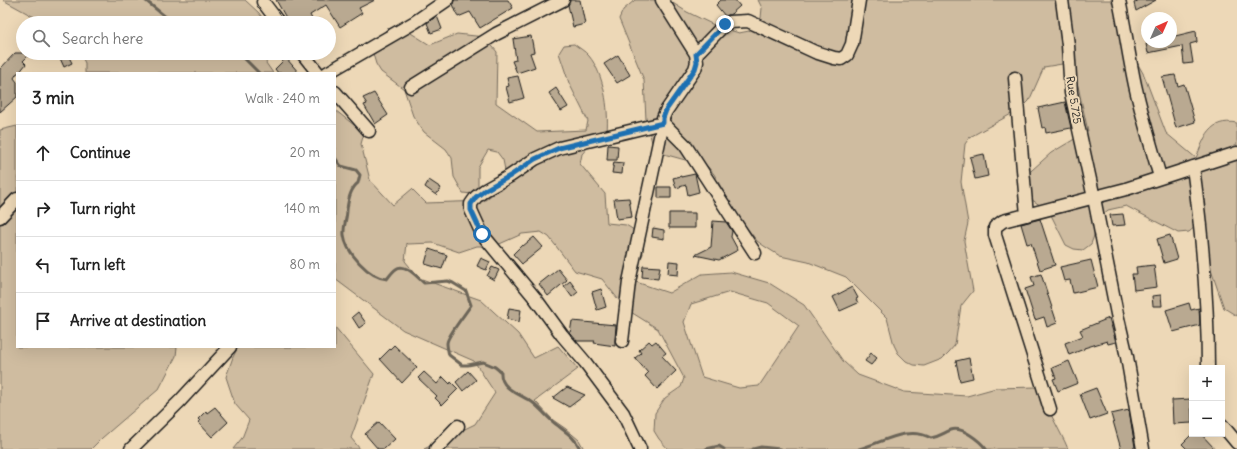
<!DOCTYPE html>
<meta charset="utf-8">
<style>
:root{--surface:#fff;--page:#f2f2f2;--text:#222;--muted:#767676;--line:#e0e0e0}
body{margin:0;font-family:Delius,sans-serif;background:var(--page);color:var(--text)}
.controls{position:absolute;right:12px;bottom:12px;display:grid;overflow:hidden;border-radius:0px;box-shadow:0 4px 16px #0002}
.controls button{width:36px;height:36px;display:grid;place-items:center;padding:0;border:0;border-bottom:1px solid var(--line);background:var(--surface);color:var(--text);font:20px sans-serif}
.compass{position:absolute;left:1141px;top:12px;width:36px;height:36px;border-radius:50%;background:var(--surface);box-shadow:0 4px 16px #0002;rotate:45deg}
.stop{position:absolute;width:12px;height:12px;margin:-9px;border:3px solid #1f6fb2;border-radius:50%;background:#fff}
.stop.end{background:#1f6fb2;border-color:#fff;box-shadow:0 1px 4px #0008}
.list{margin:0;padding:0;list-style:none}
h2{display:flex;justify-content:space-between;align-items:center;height:52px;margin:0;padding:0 16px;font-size:17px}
h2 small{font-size:13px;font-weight:400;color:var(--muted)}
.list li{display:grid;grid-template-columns:26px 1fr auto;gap:12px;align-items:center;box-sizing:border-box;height:56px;padding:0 16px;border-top:1px solid var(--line)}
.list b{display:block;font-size:15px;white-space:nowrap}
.list em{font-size:13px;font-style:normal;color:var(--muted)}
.icon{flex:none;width:22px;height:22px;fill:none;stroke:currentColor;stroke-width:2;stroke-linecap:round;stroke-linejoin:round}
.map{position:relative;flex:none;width:1237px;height:449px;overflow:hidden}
.search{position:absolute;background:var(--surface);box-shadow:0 4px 16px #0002;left:16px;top:16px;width:320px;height:44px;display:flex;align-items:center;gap:10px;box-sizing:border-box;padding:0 14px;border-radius:22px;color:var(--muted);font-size:15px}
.panel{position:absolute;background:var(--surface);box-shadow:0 4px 16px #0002;left:16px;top:72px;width:320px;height:276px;border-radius:0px}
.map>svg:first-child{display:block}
.green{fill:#cfbca0;stroke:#766c5e;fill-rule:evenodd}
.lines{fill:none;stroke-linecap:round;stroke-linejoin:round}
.stream{stroke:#6c6558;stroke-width:3}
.building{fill:#b9a991;stroke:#1c1c1c}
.street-casing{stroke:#1c1c1c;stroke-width:15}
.street{stroke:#edd8b7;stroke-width:12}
.route{stroke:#1f6fb2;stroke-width:5}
.labels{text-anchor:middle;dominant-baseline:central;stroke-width:4;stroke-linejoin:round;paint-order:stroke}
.street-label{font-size:11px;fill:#1c1c1c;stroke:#edd8b7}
</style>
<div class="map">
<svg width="1237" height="449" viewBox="0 0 1237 449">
<rect width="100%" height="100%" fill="#edd8b7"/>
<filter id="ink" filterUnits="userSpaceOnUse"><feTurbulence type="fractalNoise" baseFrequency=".025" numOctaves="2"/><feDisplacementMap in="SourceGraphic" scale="8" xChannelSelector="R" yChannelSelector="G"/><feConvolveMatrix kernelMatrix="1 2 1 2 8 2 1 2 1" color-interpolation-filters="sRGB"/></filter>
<g filter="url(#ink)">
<path class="green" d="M3,0H245L259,13L266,23H45Z
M635,0H668L687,12L714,25L739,33L749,31L761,18L762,8L758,0H1115L1114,7L1126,33L1130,50L1144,75L1166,133L1196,158C1205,137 1209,118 1237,123V316L1224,308L1196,226L1189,232L1178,233L1126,206L1108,210L1101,216L1091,244L1083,250L1074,249L1066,245L1049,211L1026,196L1023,178L1051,153L1088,131L1078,86L1070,68L1062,64L1044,67L1029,101L1022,108L970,137L965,144L961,182L968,223L964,241L973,291L961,306L955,345L949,352L942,359L924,366L914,365L906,361L898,353L894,345L887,318L846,277L808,262L780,256L764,246L757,241L733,210L714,174L707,166L660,153L653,146L646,120L644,80L619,19L623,10Z
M397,27L406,30L430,45L457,34L485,37L497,52L496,103L537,132L586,130L588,121L569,83L559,53L564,45L574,44C579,48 585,51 589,56C604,74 609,109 607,132L588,147L582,154L580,164L605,194L607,223L626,225L642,235L643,254L632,271L633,281L669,293L702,274L731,272L769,283L804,305L843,361L858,375L904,392L967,396L996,388L1037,387L1065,442L1068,449H668L659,439L654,431L655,413L665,398L681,387L684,378L658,329L626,309L602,279L575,271L549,237L541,232L522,234L495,246H477L459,252L433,243L408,244L407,243L405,261L419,278L481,300L518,334L534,358L558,346L578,369L535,401L553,420L566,429L579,440L584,449H424L475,424L495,393L474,361L403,330L335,279V110L364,133L361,144L370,180L393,205L412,189L426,203L484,201L499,189L505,170L503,160L497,152L488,150L478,167V186L472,194L463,193L454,177L452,158L446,149L424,132L413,116L404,89L381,72L376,64L373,54L380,36L387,29ZM730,292L768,303L799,326L759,386L739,388L702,377L684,322L691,304Z
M80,53H270L266,63L273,73H85V63Z
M17,126V347H177L176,356L159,389L102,438L91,449H0V130Z
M335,327L374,374L351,438L360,449H233L242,438L249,420L235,404L226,377L233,357L238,347H335Z"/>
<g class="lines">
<path class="stream" d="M145,0L173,23
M239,53L259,73
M335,158L341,166L356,170L360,175L358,183C350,189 348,200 347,210C347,219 343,226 344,235C346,252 369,278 387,279C390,275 393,271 396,269C405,262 418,278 424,283L448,281L453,283L466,291L471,305C466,313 447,336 447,343C447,347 448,351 449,355L462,365H468L483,362L495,367L501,372C500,389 520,394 532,402C539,407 545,415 552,421C562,430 575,436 580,449
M706,449L719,446L724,449
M753,449L761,447L780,449
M859,449C882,443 908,425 931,438C941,436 943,433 951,430C962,426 980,441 986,449"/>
</g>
<path class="building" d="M276,0H375L359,8L362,13L340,27L326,5L310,15L314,23H289Z
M454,0H508L513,8L480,28L470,12L458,17L453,4Z
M570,0H580L585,24L573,27L568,5Z
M721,0H735L740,6L731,14L725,16L716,5Z
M1139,0H1156L1136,11L1134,3Z
M437,16L442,29L431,33L427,23Z
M1196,31L1197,42L1190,44L1193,63L1184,64L1182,46L1148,53L1146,44L1153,42H1171V37Z
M531,36L534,52L530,53L535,67L517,73L512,61L516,60L513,39Z
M15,53H31L23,61L26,64L19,73H17L14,78L17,82V97L0,112V69Z
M67,53L72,63L64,67L59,56Z
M618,55L630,75L617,83L604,64Z
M286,58L299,73H278L275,69Z
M1175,75L1178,86L1184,84L1195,122L1176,128L1162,77Z
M518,76L524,98L510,102L506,87L509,86L507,78Z
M556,88L568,107L561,111L549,93Z
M374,93L388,115L375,124L364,105L367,104L363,98Z
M1065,102L1071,128L1046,133L1045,127L1042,128L1038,108Z
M608,145L618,146L617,160H607Z
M984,154L988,176L975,179L970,157Z
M614,162L623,163L622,174L612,173Z
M695,174L699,192L688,195L686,185L676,188L673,178L681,176V177Z
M429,180L441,188L436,195L425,187Z
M658,187H671V198H658Z
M629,198L632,217L617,219L614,199Z
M669,213H695V228H669Z
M1123,214L1125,225L1112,226L1110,215Z
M1040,219L1055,265L1040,270L1031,243L1027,244L1021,224Z
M713,221L726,222L732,231L731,237L738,250L719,260L695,255L711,247Z
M653,228L664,230V239L652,237Z
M1170,235L1177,259L1164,263L1157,239Z
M534,237L543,247L522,264L513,254L522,245L523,246Z
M429,249L447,255L442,269L425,264Z
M481,258L490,262L486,270L477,266Z
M1091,260L1098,287L1073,293L1070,280L1064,281L1060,267Z
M669,261L679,262L678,275L668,274Z
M1154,265L1157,287L1134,290L1132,274H1137L1136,267Z
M643,266L660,267L658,279L642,277Z
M492,267L499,270L494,280L487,276Z
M558,269L567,280L548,296L539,284Z
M1041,274L1057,323L1047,327L1044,317L1035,320L1025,289L1034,286L1031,277Z
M570,281L578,292L572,297L564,286Z
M852,287L858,298L856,299L858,303L840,311L833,297Z
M601,289L606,307L597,310L592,292Z
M1161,295L1162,306H1153L1152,296Z
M1189,303L1191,310L1199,308L1200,325L1173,332L1166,310Z
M509,308L521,310L519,322L507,319Z
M358,312L366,323L359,328L352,317Z
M1109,318L1116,342L1108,344L1107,341L1084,348V349L1069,355L1065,343L1083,336L1080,330Z
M572,321L616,325L615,340V346L594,343L595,341H577L570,333Z
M649,341L652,344L656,341L666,353L662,356L676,371L657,389L645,376L648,373L635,358L641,353L639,350Z
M394,345L417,367L402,383L380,359Z
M871,353L877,358L871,365L865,361Z
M969,358L973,378L960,381L956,361Z
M1069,361L1078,383L1058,391L1053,379L1056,378L1052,368Z
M468,371L476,380L463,391L456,382Z
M424,372L437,384L443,377L450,384L451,382L458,389L442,405L435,398L437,396L418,378Z
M567,387L585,395L569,407L553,398Z
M1096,388L1107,414L1090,420L1080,394Z
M1191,399L1192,423L1173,424L1172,400Z
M215,407L228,422L212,437L198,422L200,421L198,419L206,411L207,413Z
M1129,410L1135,447L1131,449H1121L1111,414Z
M379,422L395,439L384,449H378L365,434Z
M1192,434H1201L1215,449H1187L1182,444Z"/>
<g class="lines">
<g class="street-casing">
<path id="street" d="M662,0L696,54L697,62L695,69L666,111L663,118V123L685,145L755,253
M1062,0L1068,45L1071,93L1094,198L1117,314L1127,357L1143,449
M1119,0C1125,28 1129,57 1135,85C1142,116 1151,146 1160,177
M263,2L279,23
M302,53L318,73
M696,54L725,24L730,22L748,21L815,52L834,58L841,59L847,55L852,44L859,0
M327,73L415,22L447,0
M1015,78L1027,215
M411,87L496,34L563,0
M335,92L369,131
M1193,167C1202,234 1208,300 1208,368
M0,217L17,199
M622,341L629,282L663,123L559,148L535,159L510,176L485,190L476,197L471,204V210L482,234L535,298L562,335L585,362L623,413L640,449
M1050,409L995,235V227L1003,221L1126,189L1237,153
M1222,425L1237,443
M131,449L179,402L230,347
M436,449L458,426"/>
</g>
<use href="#street" class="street"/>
</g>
</g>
<g class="lines" filter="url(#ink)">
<path class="route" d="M482,234L471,210V204L476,197L485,190L510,176L535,159L559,148L663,123V118L666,110L695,69L697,62L696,54L725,24"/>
</g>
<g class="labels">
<g class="street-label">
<text transform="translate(1074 100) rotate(81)">Rue 5.725</text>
</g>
</g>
</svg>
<div class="controls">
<button>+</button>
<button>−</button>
</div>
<svg class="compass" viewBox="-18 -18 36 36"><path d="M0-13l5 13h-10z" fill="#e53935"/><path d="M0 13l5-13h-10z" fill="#767676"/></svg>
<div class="stop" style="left:482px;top:234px"></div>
<div class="stop end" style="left:725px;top:24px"></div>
<div class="search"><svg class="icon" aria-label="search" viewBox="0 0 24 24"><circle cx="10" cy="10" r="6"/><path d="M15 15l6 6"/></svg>Search here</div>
<section class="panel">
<h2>3 min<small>Walk · 240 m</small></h2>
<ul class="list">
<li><svg class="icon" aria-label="ahead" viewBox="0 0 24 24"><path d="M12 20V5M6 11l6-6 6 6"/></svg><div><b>Continue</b></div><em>20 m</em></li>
<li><svg class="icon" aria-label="right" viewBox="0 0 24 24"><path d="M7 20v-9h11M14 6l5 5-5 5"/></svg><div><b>Turn right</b></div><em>140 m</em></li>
<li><svg class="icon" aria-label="left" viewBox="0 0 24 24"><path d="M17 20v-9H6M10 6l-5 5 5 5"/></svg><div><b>Turn left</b></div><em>80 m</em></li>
<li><svg class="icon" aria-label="arrive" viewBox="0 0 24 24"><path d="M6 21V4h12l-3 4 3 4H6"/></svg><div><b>Arrive at destination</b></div></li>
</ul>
</section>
</div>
